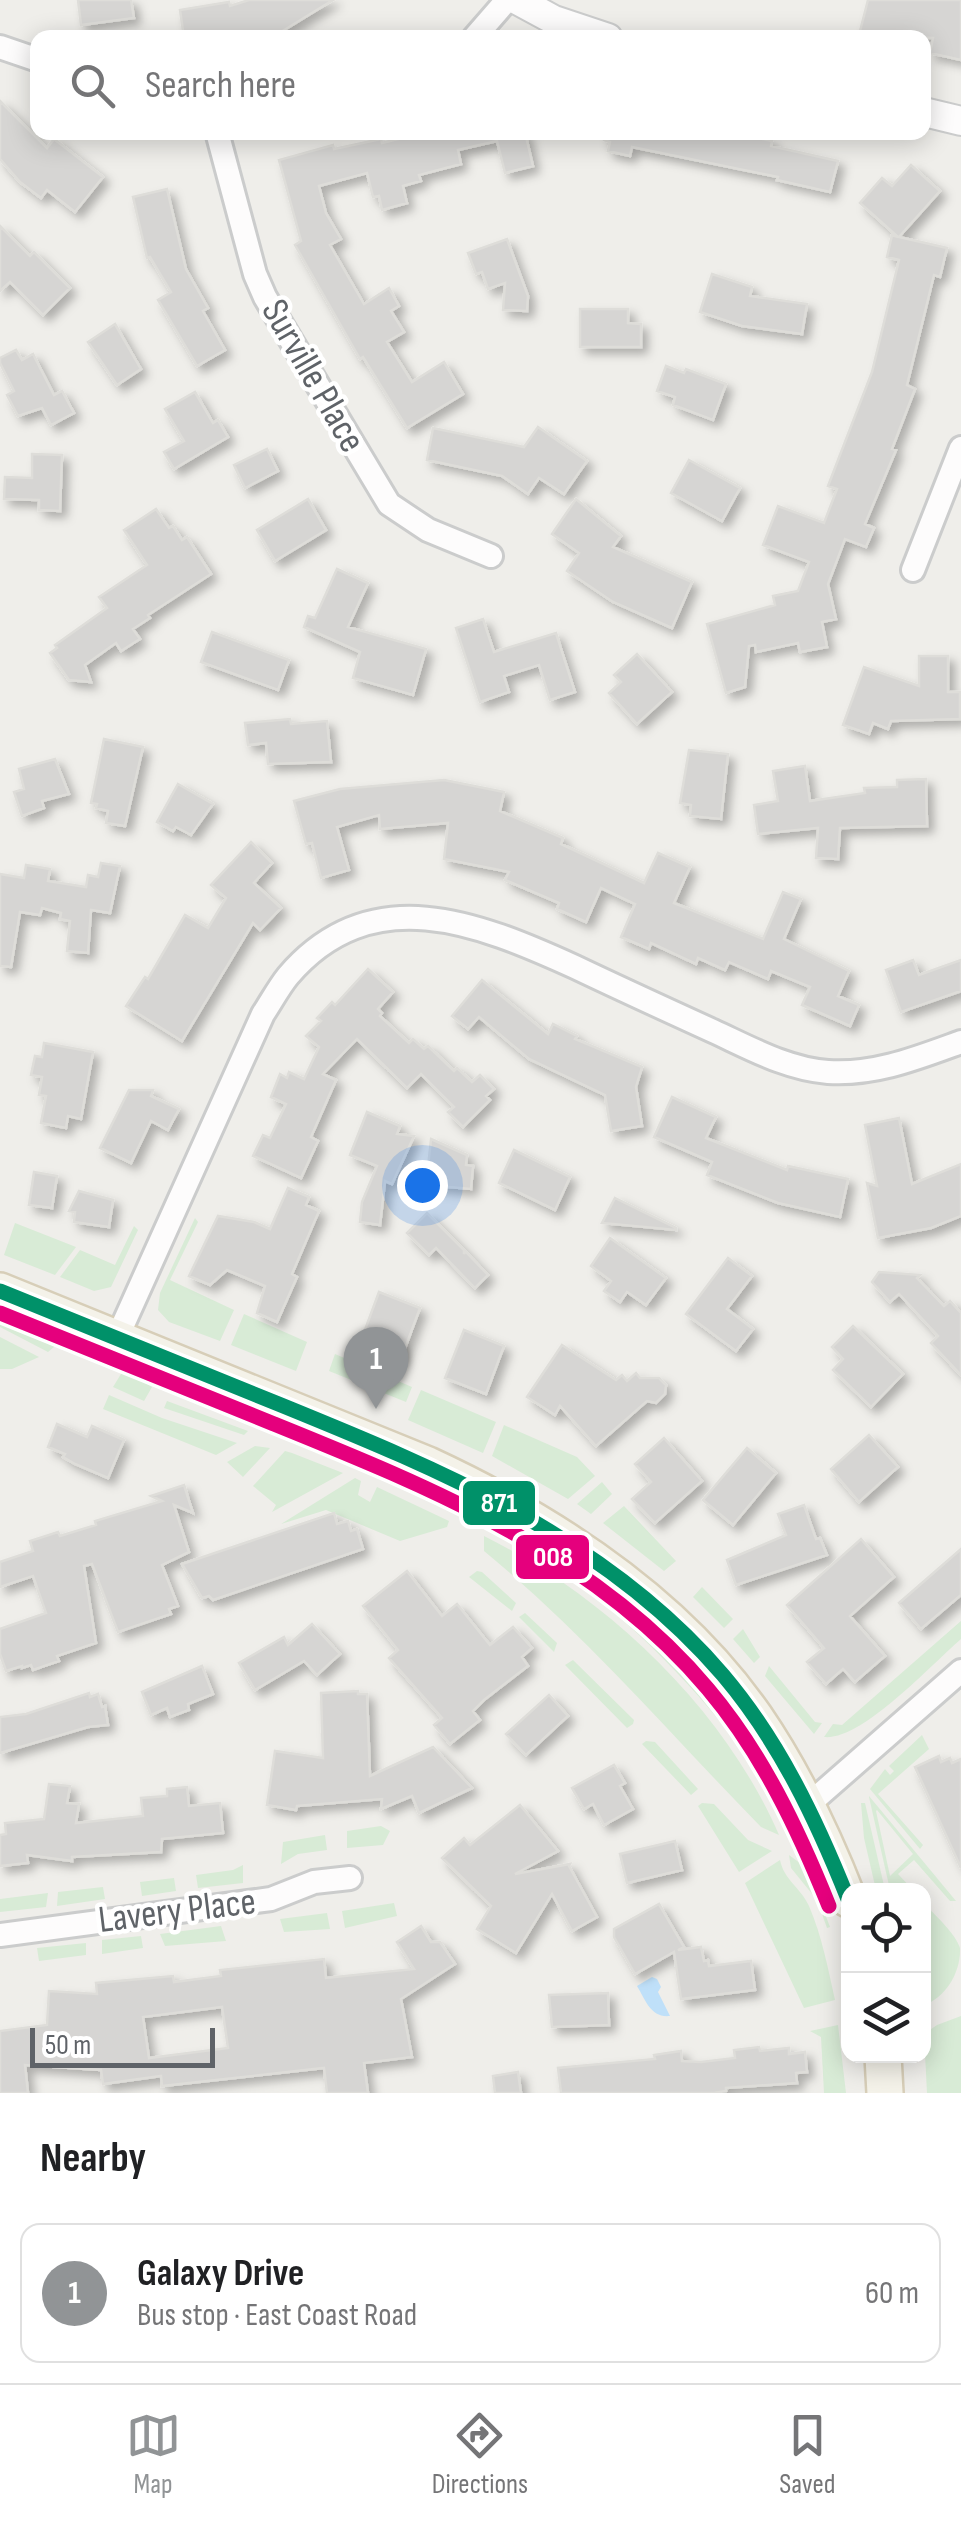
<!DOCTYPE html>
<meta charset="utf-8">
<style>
:root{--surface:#fff;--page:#f2f2f2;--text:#202124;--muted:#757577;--line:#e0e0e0;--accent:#919496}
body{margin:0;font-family:"Sofia Sans Condensed",sans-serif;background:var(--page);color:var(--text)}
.controls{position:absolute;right:30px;bottom:30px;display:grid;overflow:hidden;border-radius:20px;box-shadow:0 5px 25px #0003}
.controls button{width:90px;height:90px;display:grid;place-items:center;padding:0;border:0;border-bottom:2px solid var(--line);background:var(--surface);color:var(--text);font:50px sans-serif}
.scale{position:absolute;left:30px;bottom:25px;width:185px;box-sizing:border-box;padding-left:10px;border:5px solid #5f6368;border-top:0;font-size:28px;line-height:35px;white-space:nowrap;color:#5f6368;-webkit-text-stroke:8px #fff;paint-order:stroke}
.you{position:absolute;left:422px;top:1185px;width:35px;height:35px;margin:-25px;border:8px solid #fff;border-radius:50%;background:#1a73e8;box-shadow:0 0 0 15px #1a73e833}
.badge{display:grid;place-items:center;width:65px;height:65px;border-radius:50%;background:var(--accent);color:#fff;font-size:32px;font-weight:700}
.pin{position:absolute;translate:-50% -82px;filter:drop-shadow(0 2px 5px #0008)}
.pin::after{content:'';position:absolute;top:52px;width:35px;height:30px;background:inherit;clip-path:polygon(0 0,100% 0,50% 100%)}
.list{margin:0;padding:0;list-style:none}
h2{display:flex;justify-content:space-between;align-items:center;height:130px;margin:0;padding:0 40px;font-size:42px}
h2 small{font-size:32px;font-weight:400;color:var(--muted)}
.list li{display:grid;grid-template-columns:65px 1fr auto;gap:30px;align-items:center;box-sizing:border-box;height:140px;margin:0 20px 20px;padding:0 20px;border:2px solid var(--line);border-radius:20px}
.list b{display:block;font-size:38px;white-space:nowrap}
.list p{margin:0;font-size:32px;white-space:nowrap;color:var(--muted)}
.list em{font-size:32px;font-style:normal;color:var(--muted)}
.icon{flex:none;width:55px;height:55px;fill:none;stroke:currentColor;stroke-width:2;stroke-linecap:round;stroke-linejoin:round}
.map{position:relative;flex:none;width:961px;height:2093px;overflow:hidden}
.search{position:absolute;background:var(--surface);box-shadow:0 5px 25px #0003;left:30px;right:30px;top:30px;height:110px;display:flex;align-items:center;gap:25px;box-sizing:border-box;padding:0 35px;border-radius:20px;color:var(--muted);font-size:38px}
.sheet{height:290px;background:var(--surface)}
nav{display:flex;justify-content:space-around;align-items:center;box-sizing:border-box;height:140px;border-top:2px solid var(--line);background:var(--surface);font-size:28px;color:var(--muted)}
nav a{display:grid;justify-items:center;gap:5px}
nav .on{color:var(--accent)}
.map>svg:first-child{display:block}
.green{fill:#d8ebd6;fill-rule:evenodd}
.water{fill:#bfe0f9}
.building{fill:#d6d5d3;stroke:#deddd9;stroke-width:2.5;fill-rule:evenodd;filter:url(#shadow)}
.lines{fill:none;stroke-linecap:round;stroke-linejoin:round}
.minor-casing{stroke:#cbcccc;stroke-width:28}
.tertiary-casing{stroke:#cbcccc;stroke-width:32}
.primary-casing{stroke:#d7ceb8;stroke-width:40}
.minor{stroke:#fdfcfc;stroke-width:22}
.tertiary{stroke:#fdfcfc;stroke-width:28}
.primary{stroke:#f4f2e9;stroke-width:35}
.bus-1-casing{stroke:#fff;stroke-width:22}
.bus-2-casing{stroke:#fff;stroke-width:22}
.bus-1{stroke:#009169;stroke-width:15}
.bus-2{stroke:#e5007d;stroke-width:15}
.labels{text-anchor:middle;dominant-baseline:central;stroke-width:9;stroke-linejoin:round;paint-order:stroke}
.street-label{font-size:38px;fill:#5f6368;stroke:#fff}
.line-badge{stroke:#fff;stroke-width:4}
.badge-label{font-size:28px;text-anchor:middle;font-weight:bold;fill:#fff}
</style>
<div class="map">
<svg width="961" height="2093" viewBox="0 0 961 2093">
<defs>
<filter id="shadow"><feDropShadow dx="6" dy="6" stdDeviation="5" flood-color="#0004"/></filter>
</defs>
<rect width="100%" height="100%" fill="#efeeea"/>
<path class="green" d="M195,1218L198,1222L170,1280L234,1310L220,1341L169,1322L158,1310L160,1293Z
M15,1223L76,1247L55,1275L4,1255Z
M134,1226L138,1230L111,1287L94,1291L60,1277L80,1250L115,1265Z
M244,1314L307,1342L296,1371L231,1345Z
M0,1318L60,1342L48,1352L0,1327Z
M0,1337L39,1357L12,1369H0Z
M335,1354L412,1387L406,1402L329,1371Z
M124,1369L152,1387L144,1401L113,1387Z
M421,1390L496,1422L483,1453L408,1420Z
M109,1395L162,1418L237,1443L216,1455L103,1409Z
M167,1401L248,1431L244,1435L164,1408Z
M504,1425L577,1457L595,1476L568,1499L492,1456Z
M297,1437L346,1457V1465L292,1443Z
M255,1446L270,1448L243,1477L227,1462Z
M285,1451L292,1453L343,1473L272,1512L276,1505L253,1486Z
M355,1478L361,1481L358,1495L370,1502L377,1487L449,1521L447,1527L400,1541L326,1510L281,1524Z
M602,1482L612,1494L591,1514L577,1504Z
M624,1506L676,1561L664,1571L603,1523Z
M496,1529C587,1576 661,1645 725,1723L723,1725C658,1646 583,1577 491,1530Z
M484,1536C607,1597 724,1708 779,1835L761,1827C670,1734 585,1634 484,1551Z
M477,1571L482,1572L516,1603L512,1611L469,1577Z
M702,1587L733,1619L724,1628L693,1597Z
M525,1613L557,1643L554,1652L519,1617Z
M961,1621V1639C929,1667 861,1741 824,1737L833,1724L842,1725Z
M743,1629L760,1657L754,1663L733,1639Z
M573,1660L634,1720L633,1724L627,1728L565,1665Z
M769,1666L815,1722L822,1723L814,1734L765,1676Z
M922,1735L929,1749L878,1794L923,1845L920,1849L870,1789L885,1769L890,1775L894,1771L889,1766Z
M646,1741L655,1742L698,1789L691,1795L642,1744Z
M869,1797V1796L956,1901H950L914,1860L898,1874L913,1890H890ZM877,1810L913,1854L890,1876L876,1811Z
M702,1803L714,1804L748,1840L772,1851L739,1872L698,1806Z
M861,1803H865L885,1890H876L864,1838Z
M381,1826L390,1831L383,1845L347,1848V1831Z
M325,1835L327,1850L298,1854L281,1864L283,1842Z
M789,1855L808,1869L830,1927L827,1928L817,1900L791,1868Z
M780,1860C784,1880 801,1888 809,1906C822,1936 828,1969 835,2000L804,2008L745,1883Z
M243,1865V1883L198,1888L196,1875L233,1870Z
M174,1878L176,1891L142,1896L140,1882Z
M103,1887L105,1899L57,1906L58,1892Z
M48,1893L46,1907L0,1912V1899Z
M394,1903L397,1916L345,1928L342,1911Z
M924,1903C934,1915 955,1932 960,1948C961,1973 945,1998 924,2005Z
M327,1913L330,1929L284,1932L280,1919Z
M221,1926L226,1941L165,1946L160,1934Z
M141,1936L143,1948L102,1954V1940Z
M86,1943V1955L39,1961L37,1948Z
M961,2016V2093H927L924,2034L937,2025Z
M838,2025L846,2093H824L821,2037L810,2031Z"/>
<path class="water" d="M652,1977L657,1979L661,1987L658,1992L670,2016C651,2018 646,2001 637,1986Z"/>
<path class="building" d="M78,0H131L134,18L81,25Z
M249,0H333L281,32L283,38H184L180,10L229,2L230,6Z
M868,0H961V60L930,53L933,38L859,35Z
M0,101L47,148L54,139L103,177L75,212L47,190L41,198L20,182L0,159Z
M427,132H525L533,166L505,173L497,141L458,150L461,164L419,175L421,181L403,186L407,203L382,210L379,196L373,197L367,173L319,186L326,213L341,239L330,245L364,304L389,288L399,306L391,311L404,332L387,342L412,382L444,362L463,394L407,428L363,357L360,359L295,245L301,241L279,160L333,145L334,149L381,139L382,143Z
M605,132H731L772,141L771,146L838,161L830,192L777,180L778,177L632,147L630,156L608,151L610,142L604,140Z
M911,165L940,191L899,237L947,248L940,277L934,275L907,385L915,389L892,449L896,450L865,524L874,528L866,547L845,539L828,584L836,619L822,622L827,647L800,652L798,643L756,652L755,645L749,646L745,687L726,693L707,624L775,605L773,596L798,591L809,562L763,545L778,506L824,523L837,489L828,486L872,372L899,260L887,257L892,235L898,237L860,203L882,178L892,186Z
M167,189L186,269L208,308L203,311L225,350L197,366L158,300L171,292L150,257L147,258L133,197Z
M0,226L30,256L34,252L70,288L43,315L10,282L0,291Z
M507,239L528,296L527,311L503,310L505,283L488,289L482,272L476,274L468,253Z
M712,274L752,287L750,296L807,304L802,334L742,326L700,312Z
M580,309H628V323L641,324V347H580Z
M115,324L141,369L117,385L88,342Z
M16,350L22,360L33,354L54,395L62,391L74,413L51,425L42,408L18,416L7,395L14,391L0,363V358Z
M666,366L684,373L686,369L726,384L713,420L673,405L675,397L657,391Z
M195,392L213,423L218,420L228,437L174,469L164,452L184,441L165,409Z
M538,427L587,461L564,494L539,478L528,494L502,476L427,460L433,428L524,447Z
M267,449L278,471L245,488L234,465Z
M32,454L62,455L60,511L39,510V500L4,499L5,477L32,478Z
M689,460L740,488L722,521L671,493Z
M308,499L326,530L275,561L257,530Z
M576,499L621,536L613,547L692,582L672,628L613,602L567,571L579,553L552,534Z
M156,509L169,528L173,526L182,540L187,537L211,574L148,615L150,618L133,629L140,639L121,651L116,643L85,665L91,682L69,680L50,653L57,648L55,645L107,608L99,597L147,565L124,530Z
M337,569L368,583L348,627L426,649L413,695L353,678L360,652L304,627L308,616L315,618Z
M483,619L494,652L556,633L575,692L550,700L539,665L504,676L509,692L480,702L456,628Z
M212,632L289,660L278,690L201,662Z
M637,654L672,692L637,724L609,693L621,682L614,675Z
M919,656H948V692H960V719L891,721L888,729L873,723L869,734L843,725L864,667L919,686Z
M290,719L291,724L327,721L331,762L268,764L266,743L248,745L245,723Z
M104,739L143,747L125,826L106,823L108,811L96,808L97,804L91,803Z
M689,750L728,754L721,819L690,816L691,805L680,803Z
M55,759L69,794L42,801L44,808L22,816L14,792L24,789L19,769Z
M805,766L810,801L865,793L864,788L897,787V780L926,779L927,826L840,828L838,859L816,858L818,828L758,834L754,805L778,801L773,771Z
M444,780L504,792L500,811L563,838L561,844L644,883L658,853L690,867L674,903L763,939L783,892L801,899L784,939L849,971L838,996L859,1005L850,1026L802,1005L810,987L771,971L768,979L729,962L725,970L698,958L696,964L651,943L649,949L621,937L635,904L601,888L586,922L557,909L559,903L505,880L509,872L444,859L448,823L380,829L379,815L337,827L349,870L321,878L312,843L306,844L294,801L340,789Z
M178,784L213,804L191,835L176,827L173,831L157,822Z
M251,842L272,863L254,883L281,908L260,930L253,923L182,1041L126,1006L145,977L148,979L185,915L208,928L226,898L211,885Z
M101,863L120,866L110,913L91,910L88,953L67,951L70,921L60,919L61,913L42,908L40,915L20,912L11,967L0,966V874L24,878L26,865L50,869L48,881L86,887L88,875L98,877Z
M913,960L919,975L961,960V991L901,1012L886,970Z
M368,969L393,992L378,1009L382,1013L380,1016L409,1043L413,1039L424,1049L428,1046L454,1071L457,1068L472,1082L480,1075L494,1089L486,1096L490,1100L463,1127L448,1112L454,1107L421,1074L407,1088L357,1039L323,1074L336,1080L311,1137L318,1141L301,1178L253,1156L263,1135L270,1138L286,1104L271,1097L280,1074L287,1078L289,1072L304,1079L319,1047L306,1036L321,1021L317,1018L332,1002L335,1005Z
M482,980L548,1034L553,1024L577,1036L575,1039L642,1067L636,1087L642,1126L611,1131L605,1095L529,1059L479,1017L468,1029L452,1016Z
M44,1043L93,1052L81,1119L68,1116L66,1128L41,1123L46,1096L39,1095L42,1077L31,1075L35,1056L42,1057Z
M129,1090H153L151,1096L179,1109L168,1130L151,1121L131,1163L100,1148Z
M672,1097L716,1117L706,1138L787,1170L788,1166L848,1179L840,1217L778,1203L707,1175L712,1162L654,1137Z
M367,1112L400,1126L397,1134L414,1136L392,1184L385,1181L380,1225L360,1222L362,1202L377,1166L350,1155Z
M899,1118L912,1184L961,1164V1216L931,1228L878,1238L867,1183L877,1186L865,1125Z
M431,1139L467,1155L466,1165L473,1166L471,1189L426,1185Z
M514,1150L570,1177L555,1210L499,1183Z
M34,1172L57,1176L52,1208L29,1205Z
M288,1188L309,1197L306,1205L319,1211L292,1274L297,1277L277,1322L257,1313L265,1286L227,1270L210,1285L189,1276L218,1216L254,1222L270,1229Z
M79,1191L113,1200L109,1227L74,1222L75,1212L69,1211Z
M615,1198L676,1228V1230L602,1223Z
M427,1213L464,1250V1254L465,1251L488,1275L475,1288L436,1248L429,1255L407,1233Z
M610,1238L666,1278L646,1305L627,1292L620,1302L604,1291L611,1281L591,1266Z
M728,1258L752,1276L727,1309L753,1329L736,1351L686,1314Z
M879,1272L920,1275L917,1278L944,1306L950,1301L961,1313V1375L931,1343L938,1336L899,1294L890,1302L872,1282Z
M379,1292L420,1308L401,1359L360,1343Z
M853,1326L903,1374L871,1407L833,1370L843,1359L832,1347Z
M464,1330L504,1346L486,1394L445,1378Z
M562,1345L616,1380L622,1375L627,1381L636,1373L640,1378H659L666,1385L665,1394L656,1403L647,1401L596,1446L560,1406L555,1415L527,1397Z
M57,1424L87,1437L92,1426L124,1440L108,1478L75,1464L63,1457L65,1454L48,1447Z
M869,1435L898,1467L859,1502L831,1469Z
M664,1438L702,1481L655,1523L632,1499L651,1482L635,1464Z
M747,1448L776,1473L733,1525L703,1500Z
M184,1485L193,1513L174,1505L189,1552L162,1565L178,1606L169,1609L171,1614L118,1632L92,1564L84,1566L96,1643L57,1656L59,1661L33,1670L31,1665L22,1668V1666L6,1671L0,1654V1629L46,1613L33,1576L0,1587V1562L33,1551L30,1541L58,1532L60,1536L96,1525L95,1521L162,1501L151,1496Z
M804,1505L816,1539L820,1538L827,1555L736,1585L727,1560L786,1535L778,1514Z
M334,1513L337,1524L348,1521L351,1531L357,1529L363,1549L213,1600L209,1596L202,1598L182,1564Z
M861,1539L894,1577L850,1616L885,1656L855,1682L843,1669L826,1684L807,1662L824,1648L787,1605Z
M961,1549V1595L921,1629L899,1603Z
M407,1571L442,1616L457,1604L490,1645L513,1627L532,1648L522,1657L528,1666L484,1700L473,1711L480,1720L450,1744L434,1725L442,1718L389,1658L398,1650L363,1606Z
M312,1624L340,1654L317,1675L304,1661L255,1690L239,1663L284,1637L288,1645Z
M202,1666L213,1694L188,1704L189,1710L170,1717L167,1708L151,1715L142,1692Z
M358,1691V1694H367L370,1776L433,1747L472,1788L419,1813L412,1796L381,1809L382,1799L297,1806L296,1810L267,1805L275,1751L323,1758L321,1693Z
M89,1693L90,1697L98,1694L102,1707L105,1706L108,1725L88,1727L0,1753V1717L26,1714Z
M549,1695L568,1716L526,1755L506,1734Z
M939,1756L941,1762L950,1758L952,1763L961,1759V1868L915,1767Z
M614,1765L625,1783L620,1786L633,1809L604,1825L593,1804L584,1809L572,1788Z
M49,1784L70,1786L67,1803L79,1804L76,1823L143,1816L141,1798L167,1796V1789L187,1787L189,1806L220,1803L223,1833L162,1839L161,1852L72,1857V1861L27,1855L28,1863L0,1866V1835L6,1834L5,1823L44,1819Z
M520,1805L558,1851L515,1874L570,1864L569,1866L597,1917L572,1931L552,1894L516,1953L477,1929L491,1906L442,1858L464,1838L470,1845Z
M675,1841L682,1870L627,1883L620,1854Z
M659,1904L684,1947L678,1950L701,1947L704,1961L708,1960L709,1966L751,1961L755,1990L681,1999L674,1952L635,1974L614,1937V1929Z
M421,1926L431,1942H440L455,1964L401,1999L412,2057L364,2063L368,2093H327L324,2068L162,2086L161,2076L103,2084L101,2070L25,2065L28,2093H0V2031L47,2025L49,1991L97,1994L96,1983L173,1976L174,1982L221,1976L220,1970L324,1959L326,1978L414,1969L397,1942ZM222,2007L228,2048L149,2058L143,2017Z
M608,1993L609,2025L552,2027L549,1995Z
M759,2047L760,2051L789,2048V2054L805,2052L807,2072L796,2073L797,2083L726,2088V2091L714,2093H561L558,2068L655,2059L654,2055L681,2051L682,2061L701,2062L735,2058L734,2050Z
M518,2072L521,2093H495L493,2076Z"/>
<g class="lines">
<g class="minor-casing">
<path id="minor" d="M474,38L507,0
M0,47L38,60
M217,132L255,274L265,297L389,504L428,530L491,556
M913,570L961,448
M117,1338L263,1014C271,1002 279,987 288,976C371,879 478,923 575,967C621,989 667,1010 713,1031C750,1048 787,1069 828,1072C875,1075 917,1058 961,1042
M808,1805L961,1671
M0,1935L271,1899L314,1882L350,1878"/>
</g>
<g class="tertiary-casing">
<path id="tertiary" d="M517,0L554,20L608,38
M924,112L961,121"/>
</g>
<g class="primary-casing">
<path id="primary" d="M0,1291L428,1465C553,1523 675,1602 755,1717C794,1774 823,1835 848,1899
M883,2056L885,2093"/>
</g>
<use href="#minor" class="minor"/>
<use href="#tertiary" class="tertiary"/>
<use href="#primary" class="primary"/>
<g class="bus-1-casing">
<path id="bus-1" d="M0,1291C94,1329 187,1367 281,1405C443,1471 606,1538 723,1675C779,1741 816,1819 848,1899"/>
</g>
<g class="bus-2-casing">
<path id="bus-2" d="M0,1313C91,1350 182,1387 274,1424C432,1488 595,1554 708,1689C762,1753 798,1829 829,1906"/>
</g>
<use href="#bus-1" class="bus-1"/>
<use href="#bus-2" class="bus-2"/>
</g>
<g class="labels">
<g class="street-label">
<text transform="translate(313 376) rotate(60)">Surville Place</text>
<text transform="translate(177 1911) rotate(-7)">Lavery Place</text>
</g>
</g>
<g class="line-badge">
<rect x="461" y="1479" width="76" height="48" rx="10" fill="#009169"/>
<rect x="514" y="1533" width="77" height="48" rx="10" fill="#e5007d"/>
</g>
<g class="badge-label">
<text x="499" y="1512">871</text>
<text x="553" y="1566">008</text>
</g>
</svg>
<div class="controls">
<button><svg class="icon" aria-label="locate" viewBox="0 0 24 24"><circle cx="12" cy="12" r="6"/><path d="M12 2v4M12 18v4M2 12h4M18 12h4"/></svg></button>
<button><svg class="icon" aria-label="layers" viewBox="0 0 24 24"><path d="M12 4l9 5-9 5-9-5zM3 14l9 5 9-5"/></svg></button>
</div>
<div class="scale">50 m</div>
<div class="you"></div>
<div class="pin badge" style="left:376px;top:1409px">1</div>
<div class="search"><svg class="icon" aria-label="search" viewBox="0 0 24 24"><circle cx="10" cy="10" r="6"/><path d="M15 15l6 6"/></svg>Search here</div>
</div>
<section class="sheet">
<h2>Nearby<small></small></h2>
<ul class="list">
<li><span class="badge">1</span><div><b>Galaxy Drive</b><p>Bus stop · East Coast Road</p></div><em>60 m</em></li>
</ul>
</section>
<nav>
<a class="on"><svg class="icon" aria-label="map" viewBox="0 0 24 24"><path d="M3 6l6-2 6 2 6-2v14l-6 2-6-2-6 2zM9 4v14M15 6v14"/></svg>Map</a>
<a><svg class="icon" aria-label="directions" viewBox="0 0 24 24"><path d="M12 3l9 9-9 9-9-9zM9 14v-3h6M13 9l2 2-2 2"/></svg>Directions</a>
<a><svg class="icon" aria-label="saved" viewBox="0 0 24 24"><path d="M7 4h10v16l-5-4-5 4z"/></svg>Saved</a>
</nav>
